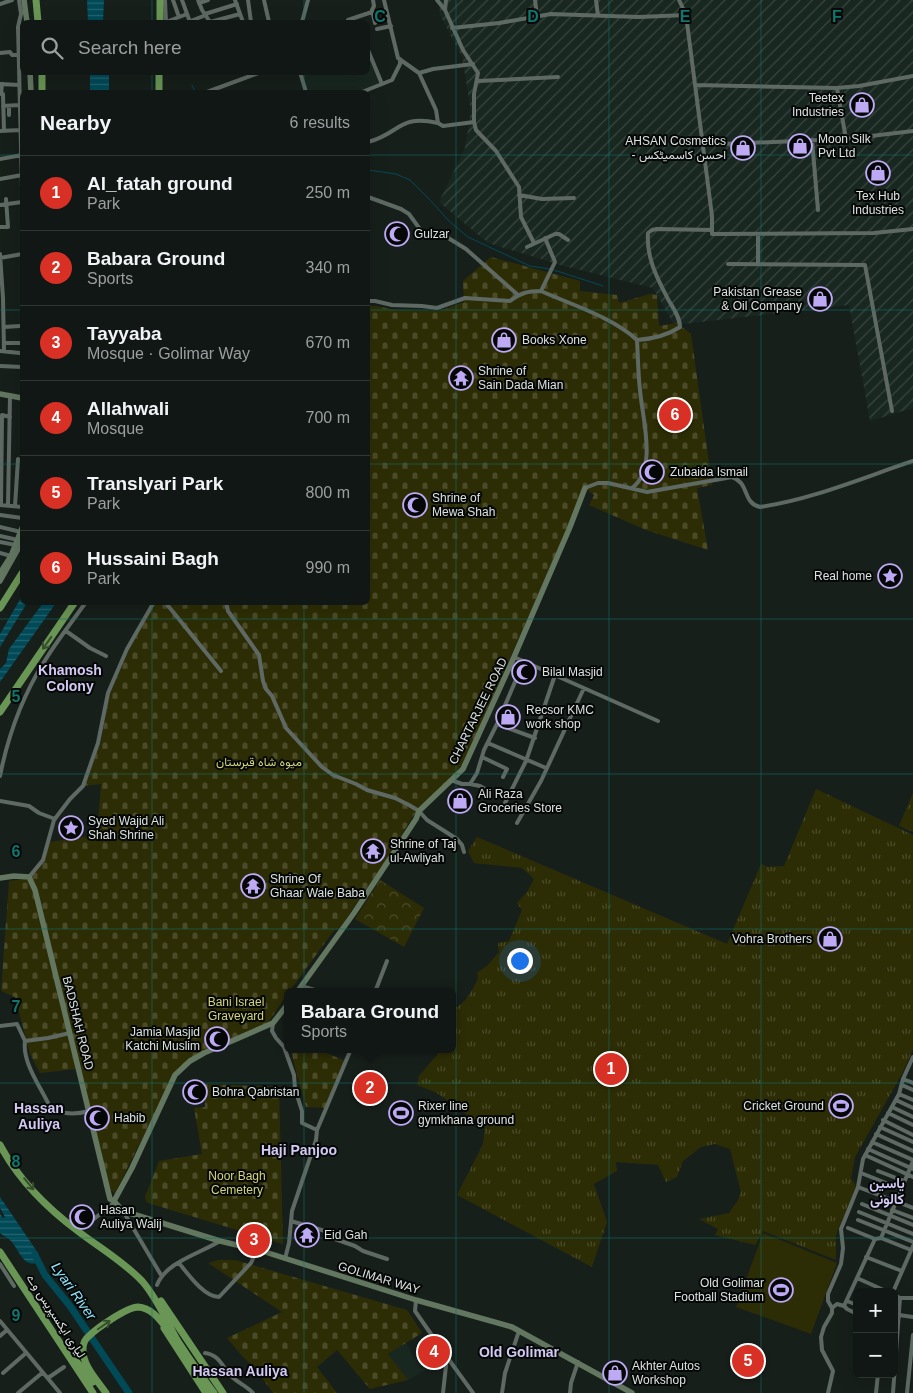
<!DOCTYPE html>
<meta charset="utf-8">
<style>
:root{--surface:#111714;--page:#1e2422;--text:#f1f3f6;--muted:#9c9fa0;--line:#303634;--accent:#d93025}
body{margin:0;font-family:Arial,Vazirmatn,sans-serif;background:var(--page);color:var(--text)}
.controls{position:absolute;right:15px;bottom:15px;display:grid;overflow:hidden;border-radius:8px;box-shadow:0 5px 20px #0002}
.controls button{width:45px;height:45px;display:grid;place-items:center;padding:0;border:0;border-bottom:1px solid var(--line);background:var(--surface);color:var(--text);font:25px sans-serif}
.you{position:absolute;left:519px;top:960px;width:18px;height:18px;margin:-12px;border:4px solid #fff;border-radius:50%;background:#1a73e8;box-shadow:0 0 0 8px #1a73e833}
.badge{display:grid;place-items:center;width:32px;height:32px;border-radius:50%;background:var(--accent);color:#fff;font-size:16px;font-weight:700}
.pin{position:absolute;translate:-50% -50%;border:2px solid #fff;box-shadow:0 1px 5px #0006}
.popup{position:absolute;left:284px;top:988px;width:172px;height:65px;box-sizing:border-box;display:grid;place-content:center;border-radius:8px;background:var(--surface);filter:drop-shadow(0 1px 4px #0005);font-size:16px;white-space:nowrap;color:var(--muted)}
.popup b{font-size:19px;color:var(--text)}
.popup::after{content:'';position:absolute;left:50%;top:100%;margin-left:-10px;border:10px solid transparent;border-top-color:var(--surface)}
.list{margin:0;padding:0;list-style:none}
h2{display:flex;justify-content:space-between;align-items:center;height:65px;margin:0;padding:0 20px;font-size:21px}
h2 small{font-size:16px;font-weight:400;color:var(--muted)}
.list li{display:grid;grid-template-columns:32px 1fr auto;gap:15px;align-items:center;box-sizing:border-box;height:75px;padding:0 20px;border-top:1px solid var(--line)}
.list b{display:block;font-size:19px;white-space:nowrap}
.list p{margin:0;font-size:16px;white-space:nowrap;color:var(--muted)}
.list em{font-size:16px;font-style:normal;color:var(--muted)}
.icon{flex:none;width:28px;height:28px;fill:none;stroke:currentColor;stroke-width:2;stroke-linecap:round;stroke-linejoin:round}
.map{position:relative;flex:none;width:913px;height:1393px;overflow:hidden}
.search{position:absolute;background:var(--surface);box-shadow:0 5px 20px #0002;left:20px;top:20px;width:350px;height:55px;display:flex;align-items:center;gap:12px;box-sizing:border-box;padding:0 18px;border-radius:8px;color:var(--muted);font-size:19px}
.panel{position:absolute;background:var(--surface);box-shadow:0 5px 20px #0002;left:20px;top:90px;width:350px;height:515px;border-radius:8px}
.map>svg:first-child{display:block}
.built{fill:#18271f}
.industrial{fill:url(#industrial-furrows)}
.grass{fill:url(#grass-tufts)}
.cemetery{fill:url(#cemetery-stones)}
.park{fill:url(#park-crowns)}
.pitch{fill:#2d2d05}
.water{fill:url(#water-rules)}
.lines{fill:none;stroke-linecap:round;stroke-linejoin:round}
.stream{stroke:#004a58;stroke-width:1}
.river{stroke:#004a58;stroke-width:7}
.street{stroke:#5f6964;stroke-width:4}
.secondary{stroke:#627660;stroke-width:5.5}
.highway{stroke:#6a9655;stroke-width:7}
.oneway{stroke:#384f2e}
.grid{fill:none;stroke:#0f766e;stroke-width:1;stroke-opacity:0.55}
.labels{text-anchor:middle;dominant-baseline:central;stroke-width:4;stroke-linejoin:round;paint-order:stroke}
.poi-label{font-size:12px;fill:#dce2df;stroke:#050806;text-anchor:start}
.street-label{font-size:12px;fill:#dce2df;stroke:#050806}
.park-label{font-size:12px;fill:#d4d57a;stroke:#050806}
.neighbourhood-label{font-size:14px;font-weight:bold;fill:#d3c9f4;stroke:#050806}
.water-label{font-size:14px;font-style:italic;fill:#8de7fe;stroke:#050806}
.grid-label{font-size:16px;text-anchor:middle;font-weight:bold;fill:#0f766e;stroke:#050806;stroke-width:4;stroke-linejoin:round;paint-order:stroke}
</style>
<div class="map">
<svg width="913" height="1393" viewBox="0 0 913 1393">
<defs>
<pattern id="industrial-furrows" width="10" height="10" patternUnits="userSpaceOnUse" patternTransform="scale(1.25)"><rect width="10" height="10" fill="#18271f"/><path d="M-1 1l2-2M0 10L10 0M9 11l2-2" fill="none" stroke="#39463f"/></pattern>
<pattern id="grass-tufts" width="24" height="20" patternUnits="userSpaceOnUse" patternTransform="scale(1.25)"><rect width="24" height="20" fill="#2d2d05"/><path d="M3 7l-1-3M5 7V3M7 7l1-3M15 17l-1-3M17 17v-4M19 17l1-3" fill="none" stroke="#4b4b29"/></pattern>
<pattern id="cemetery-stones" width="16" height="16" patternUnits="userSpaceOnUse" patternTransform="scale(1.25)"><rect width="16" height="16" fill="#2d2d05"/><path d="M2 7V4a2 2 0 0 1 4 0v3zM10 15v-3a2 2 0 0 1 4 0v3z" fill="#4b4b29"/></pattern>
<pattern id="park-crowns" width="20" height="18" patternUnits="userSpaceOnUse" patternTransform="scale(1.25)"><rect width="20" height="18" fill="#2d2d05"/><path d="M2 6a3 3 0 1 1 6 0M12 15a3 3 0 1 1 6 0" fill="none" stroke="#4b4b29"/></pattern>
<pattern id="water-rules" width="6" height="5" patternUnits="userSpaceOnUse" patternTransform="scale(1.25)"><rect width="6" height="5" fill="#004a58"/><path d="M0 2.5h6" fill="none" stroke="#256470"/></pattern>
</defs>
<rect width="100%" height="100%" fill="#171f1b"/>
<path class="built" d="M368,50L382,84L362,92H306L300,76L307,72H368Z
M406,1343L414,1358L417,1356L426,1370L408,1380L388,1354Z"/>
<path class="industrial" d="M439,0H913V408L870,421L849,305L674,325L653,288L564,266L488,243L439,202L465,148L471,111L462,57L440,15Z"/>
<path class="grass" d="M816,789L913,835V1049L904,1070L855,1157L851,1178L856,1186L836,1235V1260L763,1231L755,1245L715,1235L718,1229L699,1219L729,1213L738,1200L741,1192L730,1149L715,1144L701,1147L683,1161L677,1177L666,1182L658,1165L616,1162L617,1171L594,1184L607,1222L592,1267L457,1195L483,1144L485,1127L437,1093L417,1085L419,1076L442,1049H452L453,1009C466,1004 472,990 478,979L477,973L487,966L499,952L498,943L509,941L522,910L517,903L527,892L534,879L522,868L474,863L468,851L477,837L727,944L761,864L768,867L784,866Z
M913,793V832L899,826Z"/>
<path class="cemetery" d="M491,257L580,281V291L617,295L619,303L650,294L657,295L659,326L677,323L691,334L712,485L697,488L708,550L646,530L589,505L594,495L586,489L578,503L463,765L415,813L384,863L339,929L335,930L332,933L289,992H288L287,994L268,1023L202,1051L174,1074L115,1193L111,1191L76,1069L40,1073L30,1054L15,997L1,991L9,881L24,879L28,880L44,862L50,842L97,835L101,784L84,786L101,742L109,696L129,650L155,603L368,602V306H377L395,310L439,311L464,302L463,281Z
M299,1049H316L346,1061L326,1108L306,1107L291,1052Z
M205,1084L279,1087L283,1244L148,1203L146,1201L145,1197L159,1161L202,1154L194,1108L205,1107Z
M218,1260H235L407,1310L422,1333L388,1354L408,1380L370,1389L337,1350L317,1367L337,1393H273L254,1367L243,1357L227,1338L282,1312L208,1263Z"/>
<path class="park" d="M380,880L424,908L404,947L355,919Z"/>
<path class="pitch" d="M763,1233L837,1263L811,1334L736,1307Z"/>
<path class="water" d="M87,0H104L103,22H88Z
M90,73H109V92H90Z
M22,596V602L27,603L0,647V634Z
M43,603H56L0,682V669L6,663L9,649Z
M0,1197L38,1253L40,1260L38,1263C22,1267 20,1250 10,1240C7,1237 3,1236 0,1233V1214L3,1218L5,1217L0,1208Z"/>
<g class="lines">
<path class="stream" d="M192,85L195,92
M368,170L396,174L410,180L431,201L449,221L468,237L530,266L550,269
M554,270L603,286"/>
<path class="river" d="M35,1255L45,1275L70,1306L129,1393"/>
<path class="street" d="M19,0L21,14
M165,0L166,22
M173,0L179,17
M182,0L190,22
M198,0L202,10L210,22
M235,0L243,22
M248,0L251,22
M264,0L269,22
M373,0L374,6L372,10L375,23
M437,0L445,10L463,50L478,73L474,94V122L476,130L496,151L519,187L521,217L534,243
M535,0L537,16
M596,0L598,16
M679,0L686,15L712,216V234L874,233L913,229
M199,3L208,0
M0,4L12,0
M445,10L446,0
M205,14L237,4
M166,22L187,14
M188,22L206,15
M210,22L240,14
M275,22H283
M302,22L308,0
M347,22L348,20L372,12
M452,28L499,23L551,14L639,17L686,15
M377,29L391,26
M368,50L382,84
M0,53L10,52L12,55H19
M300,72L306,92
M419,73L433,69L473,64
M478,81L558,77
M0,84L19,85
M2,84L1,94H3L4,131
M696,85L837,88L859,86L913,76
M837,88L846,139
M207,92L261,72
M362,92L392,80L400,64V59
M3,106L19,105
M9,106V115
M438,123L443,126L474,122
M0,131L21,130
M812,140L818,210
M368,142C400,134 398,114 438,123L436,110L419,73L398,58L384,0
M703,142L722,144L846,139L913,131
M0,159L22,155
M0,179L22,175
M22,188L18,27L21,14L25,10
M519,195L542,199L574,198
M368,197L401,209L409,214L422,232L445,236L466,249L518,295
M0,205L22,202
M0,227H8L6,199
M527,247L555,234H559L568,240
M0,254L3,298L4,351
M0,258L22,254
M728,264L865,265L892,411
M758,264V234
M541,291L555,262L545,238
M368,301H375L392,305L422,306L437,308L465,298L510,301C520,293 528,291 541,291C572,305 612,317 637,340C638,356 638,373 640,390C642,417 658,469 632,488
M4,327L20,326
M637,340C651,339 668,335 680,327C680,318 674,309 669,301C658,280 646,258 648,233L652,230L657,229L712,230
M4,343H22
M0,351L20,353
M0,366L22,367
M585,488L598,483H608L647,492L732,477C750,483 742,503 760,507C813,499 862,478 913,461
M0,505L22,507
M1,505L2,415L10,417
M8,505L10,396
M15,506L18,459
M0,515L22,518
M0,527L21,532
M0,536L18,540
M0,542L16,545
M0,553L11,556
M165,602L221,671
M226,602L228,611L259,655L263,681L266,689L272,696L286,728L322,767L333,775L356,784L367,790L395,798L409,805L419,811L427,820L457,839L462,845L464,852
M66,631L90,648L106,656
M514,657L658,721
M497,724L535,738
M488,743L546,768
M482,757L507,769L503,777
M0,776C8,736 22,697 44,662C56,642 72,622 86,602
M451,780L462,784H470L477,773L484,750L497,724L524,661
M470,784L480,786L487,790
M0,801L29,806L39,813L55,819
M503,807L526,761L555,675
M517,823L541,781L584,688
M29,877L43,860L54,820L70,799L83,786L98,743L108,693L127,649L154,602
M301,986L322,992
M375,992L387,961
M273,1023L272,1031L276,1038L284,1047L294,1075L295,1089L302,1111V1123L317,1130
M0,1026L17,1024L25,1041L48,1038L70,1033
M25,1041C22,1062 40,1086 49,1105C60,1115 75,1115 89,1111
M903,1079L913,1083
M902,1085L913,1090
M899,1094L913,1100
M896,1100L913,1108
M892,1107L913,1117
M888,1113L913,1125
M883,1120L913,1135
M880,1127L913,1142
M876,1134L913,1151
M872,1142L913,1160
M868,1149L913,1169
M865,1155L913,1177
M878,1171L904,1181
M861,1173L901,1189
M858,1187L913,1208
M862,1204L913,1225
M892,1210L913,1218
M123,1211L161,1275
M859,1212L913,1234
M858,1220L913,1242
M291,1221L325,1231L335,1239L355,1246L363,1251L387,1259
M84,1227L115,1202
M848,1228L875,1239L881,1238L913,1161
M881,1238L911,1250
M866,1257L902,1271
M285,1259L289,1243L292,1211L316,1140L317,1130L351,1049
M179,1263C188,1274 204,1297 219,1297L251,1263L257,1250
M0,1264L14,1286
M857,1278L888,1292
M157,1285C166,1262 199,1254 220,1241
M893,1292L913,1246
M894,1295L900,1298H913
M416,1300L415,1311L447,1357L443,1393
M847,1301L857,1305
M844,1306L847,1309L857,1314
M832,1308L837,1304L844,1306L875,1239
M899,1315L913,1317
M0,1321L60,1393
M0,1336L7,1330
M205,1353C220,1355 222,1367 231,1376C238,1383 247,1386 253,1393
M447,1357L473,1393
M3,1373L26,1353
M48,1378L64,1367
M18,1393L42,1373
M502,1393L505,1373L519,1331
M570,1393L571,1383L578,1362
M828,1393L833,1371L822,1350L821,1337L824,1327L832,1313V1308L828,1301V1294L841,1264L843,1248L841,1229L858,1187L863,1159L899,1094L903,1079L913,1057
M876,1393L878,1374
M893,1393L900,1298
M907,1393L913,1335"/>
<path class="secondary" d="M24,0L27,22
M30,72L31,92
M0,394L22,398
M0,573L11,556L22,528
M0,581L22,542
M0,878L14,876L29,877L35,890L110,1199L114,1201L123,1211L220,1241L262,1251L416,1300L512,1327L632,1393
M297,992L354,913L416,819L419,811L463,769L514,657L570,527L585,488
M114,1201L132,1168L175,1075L190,1061L204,1053L273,1023L288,1004"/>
<path class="highway" d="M36,0L38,22
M160,0V22
M42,72V92
M159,92V72
M0,608L22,573
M0,712L75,602
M0,1145C18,1179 48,1209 79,1232C100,1248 124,1262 142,1281C158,1299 167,1323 179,1343C190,1360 202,1377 214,1393
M0,1252L93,1393
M161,1301L223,1393
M164,1328L206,1393
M72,1356L93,1382
M106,1393C98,1381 82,1365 83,1349C83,1344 85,1339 89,1336C97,1328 127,1307 138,1307C152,1308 160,1320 168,1330"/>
</g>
<defs><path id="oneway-shaft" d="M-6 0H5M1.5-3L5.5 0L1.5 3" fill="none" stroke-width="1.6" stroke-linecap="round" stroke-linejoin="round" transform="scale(1.25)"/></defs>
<g class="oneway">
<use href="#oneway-shaft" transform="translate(47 643) rotate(125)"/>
<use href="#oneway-shaft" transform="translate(29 1184) rotate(50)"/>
<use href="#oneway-shaft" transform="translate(104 1325) rotate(-35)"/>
</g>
<path class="grid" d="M152,0V22M304,0V22M456,0V1393M609,0V1393M761,0V1393M152,72V92M304,72V92M0,155H22M368,155H913M0,310H22M368,310H913M0,464H22M368,464H913M152,602V1393M304,602V1393M0,619H913M0,774H913M0,929H913M0,1083H913M0,1238H913"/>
<defs>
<g id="shop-ring" transform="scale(1.25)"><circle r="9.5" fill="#050806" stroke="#bea9f5" stroke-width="1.5"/><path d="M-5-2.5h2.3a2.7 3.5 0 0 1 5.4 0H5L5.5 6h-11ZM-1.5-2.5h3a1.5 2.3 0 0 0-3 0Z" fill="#bea9f5"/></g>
<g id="mosque-ring" transform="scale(1.25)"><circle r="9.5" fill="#050806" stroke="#bea9f5" stroke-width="1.5"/><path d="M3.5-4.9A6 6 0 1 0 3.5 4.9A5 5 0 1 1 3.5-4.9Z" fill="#bea9f5"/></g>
<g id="temple-ring" transform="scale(1.25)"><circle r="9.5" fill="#050806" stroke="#bea9f5" stroke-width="1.5"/><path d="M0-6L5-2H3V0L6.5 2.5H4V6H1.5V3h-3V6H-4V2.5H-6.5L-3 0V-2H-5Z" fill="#bea9f5"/></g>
<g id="sight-ring" transform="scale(1.25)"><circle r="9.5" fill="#050806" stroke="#bea9f5" stroke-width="1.5"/><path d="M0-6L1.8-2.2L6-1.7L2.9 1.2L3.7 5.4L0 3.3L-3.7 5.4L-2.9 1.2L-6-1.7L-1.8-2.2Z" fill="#bea9f5"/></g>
<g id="stadium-ring" transform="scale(1.25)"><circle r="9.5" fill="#050806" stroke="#bea9f5" stroke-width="1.5"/><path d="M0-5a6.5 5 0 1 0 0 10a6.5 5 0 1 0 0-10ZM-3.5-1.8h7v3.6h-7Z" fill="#bea9f5"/></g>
</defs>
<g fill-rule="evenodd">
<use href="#shop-ring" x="862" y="105"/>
<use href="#shop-ring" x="800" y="146"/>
<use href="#shop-ring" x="743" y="148"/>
<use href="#shop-ring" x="878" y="173"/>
<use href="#mosque-ring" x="397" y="234"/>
<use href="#shop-ring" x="820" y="299"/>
<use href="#shop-ring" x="504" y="340"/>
<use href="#temple-ring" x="461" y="378"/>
<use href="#mosque-ring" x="652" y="472"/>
<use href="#mosque-ring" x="415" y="505"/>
<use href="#sight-ring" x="890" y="576"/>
<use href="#mosque-ring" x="524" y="672"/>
<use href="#shop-ring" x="508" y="717"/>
<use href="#shop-ring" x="460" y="801"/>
<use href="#sight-ring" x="71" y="828"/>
<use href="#temple-ring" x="373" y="851"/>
<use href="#temple-ring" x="253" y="886"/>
<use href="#shop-ring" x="830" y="939"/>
<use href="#mosque-ring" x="217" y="1039"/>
<use href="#mosque-ring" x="195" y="1092"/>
<use href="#stadium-ring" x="841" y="1106"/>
<use href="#stadium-ring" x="401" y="1113"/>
<use href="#mosque-ring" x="97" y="1118"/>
<use href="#mosque-ring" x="82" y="1217"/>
<use href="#temple-ring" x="307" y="1235"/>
<use href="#stadium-ring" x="781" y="1290"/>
<use href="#shop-ring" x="615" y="1373"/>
</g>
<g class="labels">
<g class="poi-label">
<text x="844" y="98" text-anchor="end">Teetex<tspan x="844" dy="14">Industries</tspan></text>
<text x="818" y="139">Moon Silk<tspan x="818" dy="14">Pvt Ltd</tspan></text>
<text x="726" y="141" text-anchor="end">AHSAN Cosmetics<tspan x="726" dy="14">- احسن کاسمیٹکس</tspan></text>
<text x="878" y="196" text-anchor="middle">Tex Hub<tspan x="878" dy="14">Industries</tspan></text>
<text x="414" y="234">Gulzar</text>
<text x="802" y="292" text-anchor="end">Pakistan Grease<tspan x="802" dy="14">&amp; Oil Company</tspan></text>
<text x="522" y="340">Books Xone</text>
<text x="478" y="371">Shrine of<tspan x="478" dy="14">Sain Dada Mian</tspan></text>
<text x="670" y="472">Zubaida Ismail</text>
<text x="432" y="498">Shrine of<tspan x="432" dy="14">Mewa Shah</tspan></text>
<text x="872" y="576" text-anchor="end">Real home</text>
<text x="542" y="672">Bilal Masjid</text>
<text x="526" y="710">Recsor KMC<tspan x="526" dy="14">work shop</tspan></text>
<text x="478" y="794">Ali Raza<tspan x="478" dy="14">Groceries Store</tspan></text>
<text x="88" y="821">Syed Wajid Ali<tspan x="88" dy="14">Shah Shrine</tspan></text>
<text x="390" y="844">Shrine of Taj<tspan x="390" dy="14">ul-Awliyah</tspan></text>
<text x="270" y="879">Shrine Of<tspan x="270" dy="14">Ghaar Wale Baba</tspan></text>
<text x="812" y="939" text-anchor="end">Vohra Brothers</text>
<text x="200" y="1032" text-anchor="end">Jamia Masjid<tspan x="200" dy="14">Katchi Muslim</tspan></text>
<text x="212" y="1092">Bohra Qabristan</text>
<text x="418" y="1106">Rixer line<tspan x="418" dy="14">gymkhana ground</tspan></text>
<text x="824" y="1106" text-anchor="end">Cricket Ground</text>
<text x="114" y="1118">Habib</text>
<text x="100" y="1210">Hasan<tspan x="100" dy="14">Auliya Walij</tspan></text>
<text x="324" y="1235">Eid Gah</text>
<text x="764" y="1283" text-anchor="end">Old Golimar<tspan x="764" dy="14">Football Stadium</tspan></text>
<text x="632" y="1366">Akhter Autos<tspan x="632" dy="14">Workshop</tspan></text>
</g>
<g class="street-label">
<text transform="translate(478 711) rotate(-64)">CHARTARJEE ROAD</text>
<text transform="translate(78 1023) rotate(76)">BADSHAH ROAD</text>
<text transform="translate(379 1278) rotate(17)">GOLIMAR WAY</text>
<text transform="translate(56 1316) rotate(57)">لیاری ایکسپریس وے</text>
</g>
<g class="park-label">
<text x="259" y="762">میوہ شاہ قبرستان</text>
<text x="236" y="1002">Bani Israel<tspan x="236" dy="14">Graveyard</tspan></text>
<text x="237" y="1176">Noor Bagh<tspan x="237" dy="14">Cemetery</tspan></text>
</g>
<g class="neighbourhood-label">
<text x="70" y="670">Khamosh<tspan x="70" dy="16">Colony</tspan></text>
<text x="39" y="1108">Hassan<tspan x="39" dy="16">Auliya</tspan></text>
<text x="299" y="1150">Haji Panjoo</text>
<text x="887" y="1183">یاسین<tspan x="887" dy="16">کالونی</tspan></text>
<text x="519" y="1352">Old Golimar</text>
<text x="240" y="1371">Hassan Auliya</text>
</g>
<g class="water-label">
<text transform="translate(74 1291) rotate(55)">Lyari River</text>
</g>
</g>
<g class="grid-label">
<text x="380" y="22">C</text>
<text x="533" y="22">D</text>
<text x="685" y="22">E</text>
<text x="837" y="22">F</text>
<text x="16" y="702">5</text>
<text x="16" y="857">6</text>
<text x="16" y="1012">7</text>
<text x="16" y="1167">8</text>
<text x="16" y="1321">9</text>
</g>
</svg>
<div class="controls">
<button>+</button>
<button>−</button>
</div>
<div class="you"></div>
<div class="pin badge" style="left:611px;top:1069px">1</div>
<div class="pin badge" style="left:370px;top:1088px">2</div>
<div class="popup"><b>Babara Ground</b>Sports</div>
<div class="pin badge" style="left:254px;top:1240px">3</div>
<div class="pin badge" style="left:434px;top:1352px">4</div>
<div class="pin badge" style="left:748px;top:1361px">5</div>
<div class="pin badge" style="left:675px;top:415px">6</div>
<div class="search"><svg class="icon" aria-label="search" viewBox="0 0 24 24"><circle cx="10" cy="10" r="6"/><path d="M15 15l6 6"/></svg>Search here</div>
<section class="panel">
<h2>Nearby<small>6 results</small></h2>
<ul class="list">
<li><span class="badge">1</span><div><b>Al_fatah ground</b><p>Park</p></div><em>250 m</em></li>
<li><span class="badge">2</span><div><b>Babara Ground</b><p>Sports</p></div><em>340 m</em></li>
<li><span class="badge">3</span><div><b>Tayyaba</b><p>Mosque · Golimar Way</p></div><em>670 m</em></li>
<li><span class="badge">4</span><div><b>Allahwali</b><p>Mosque</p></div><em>700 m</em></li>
<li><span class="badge">5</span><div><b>Translyari Park</b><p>Park</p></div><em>800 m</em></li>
<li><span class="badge">6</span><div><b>Hussaini Bagh</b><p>Park</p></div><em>990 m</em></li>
</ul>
</section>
</div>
